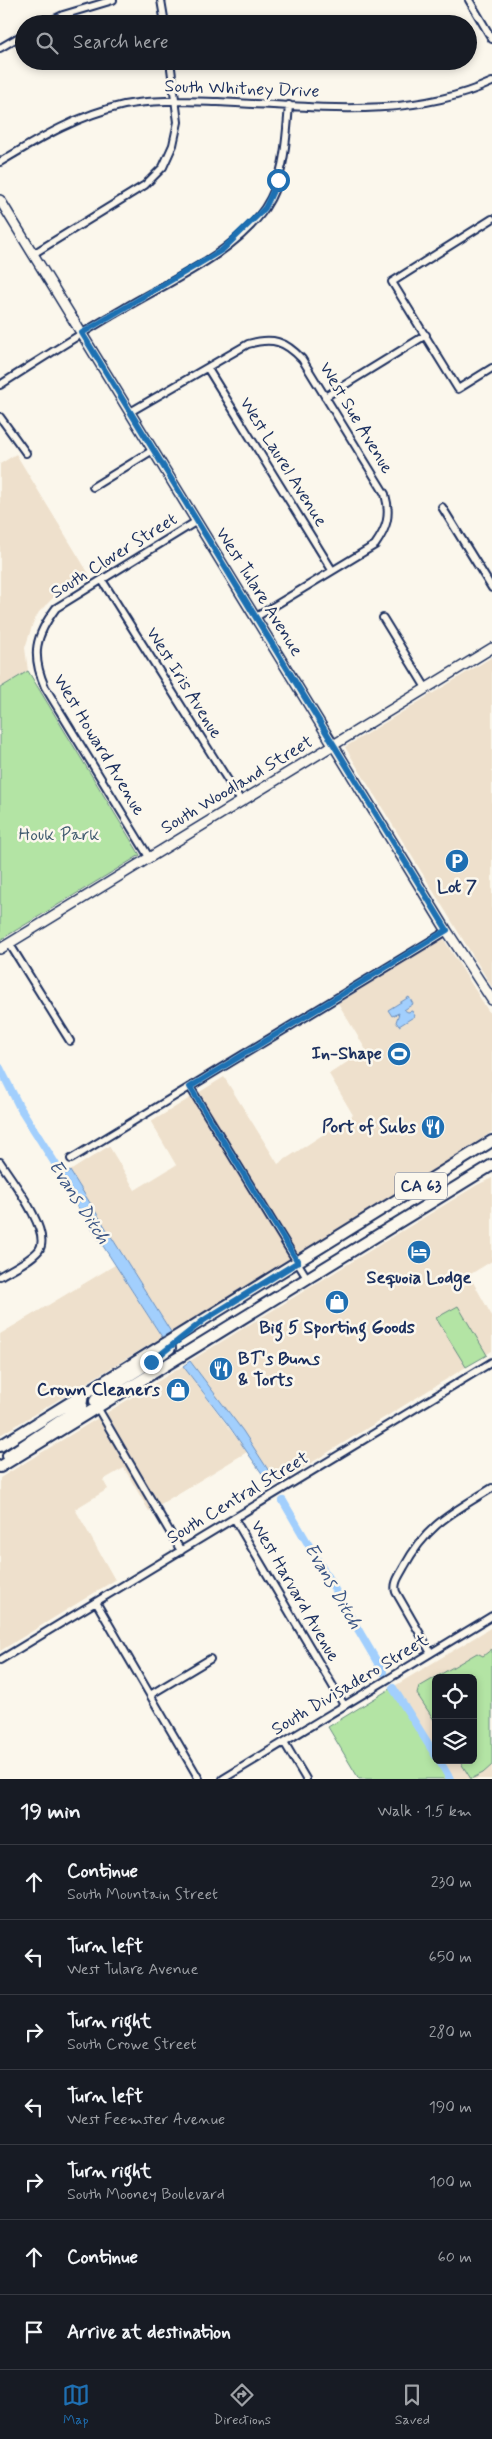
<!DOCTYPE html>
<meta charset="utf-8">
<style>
:root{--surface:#171b24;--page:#20242c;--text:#f1f3f6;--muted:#9ea1a6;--line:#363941;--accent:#1f6fb2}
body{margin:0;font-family:Mynerve,sans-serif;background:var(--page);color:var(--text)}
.controls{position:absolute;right:15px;bottom:15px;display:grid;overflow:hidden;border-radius:8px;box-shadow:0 2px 8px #0003}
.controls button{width:45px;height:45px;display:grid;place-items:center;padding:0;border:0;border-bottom:1px solid var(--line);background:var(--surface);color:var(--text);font:25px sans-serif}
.stop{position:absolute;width:15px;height:15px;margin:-11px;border:4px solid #1f6fb2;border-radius:50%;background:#fff}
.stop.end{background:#1f6fb2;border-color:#fff;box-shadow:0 1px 5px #0008}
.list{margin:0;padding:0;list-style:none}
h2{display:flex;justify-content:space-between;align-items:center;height:65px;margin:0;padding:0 20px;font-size:21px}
h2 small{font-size:16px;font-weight:400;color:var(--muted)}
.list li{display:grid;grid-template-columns:32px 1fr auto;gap:15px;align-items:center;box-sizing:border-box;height:75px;padding:0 20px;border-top:1px solid var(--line)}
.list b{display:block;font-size:19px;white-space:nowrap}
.list p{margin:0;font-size:16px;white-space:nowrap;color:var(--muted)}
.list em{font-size:16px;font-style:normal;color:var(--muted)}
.icon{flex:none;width:28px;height:28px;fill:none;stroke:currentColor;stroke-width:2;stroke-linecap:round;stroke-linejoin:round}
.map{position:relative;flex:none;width:492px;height:1779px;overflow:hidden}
.search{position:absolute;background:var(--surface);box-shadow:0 2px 8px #0003;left:15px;right:15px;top:15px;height:55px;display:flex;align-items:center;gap:12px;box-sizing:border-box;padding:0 18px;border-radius:28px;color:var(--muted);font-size:19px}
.sheet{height:590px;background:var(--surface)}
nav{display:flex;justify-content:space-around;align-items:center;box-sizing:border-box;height:70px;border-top:1px solid var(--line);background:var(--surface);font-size:14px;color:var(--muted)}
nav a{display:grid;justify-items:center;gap:2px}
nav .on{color:var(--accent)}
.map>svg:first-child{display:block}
.built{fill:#eee0cc}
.green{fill:#b3e4a4;stroke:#678a81}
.water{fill:#a2cffd;stroke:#6c8fbd}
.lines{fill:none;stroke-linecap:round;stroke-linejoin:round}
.canal{stroke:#a2cffd;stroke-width:8}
.minor-casing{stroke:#1b2f5e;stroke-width:10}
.tertiary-casing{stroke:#1b2f5e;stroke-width:12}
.primary-casing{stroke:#1b2f5e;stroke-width:14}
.minor{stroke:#fbf7ec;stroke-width:6}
.tertiary{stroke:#fbf7ec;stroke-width:9}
.primary{stroke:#fbf7ec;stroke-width:10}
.route{stroke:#1f6fb2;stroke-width:6}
.labels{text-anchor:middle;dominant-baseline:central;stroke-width:5;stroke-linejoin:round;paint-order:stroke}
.shield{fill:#fbf7ec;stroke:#5e6b89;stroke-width:1}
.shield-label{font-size:16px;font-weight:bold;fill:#1b2f5e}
.street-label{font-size:18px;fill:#1b2f5e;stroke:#fbf7ec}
.park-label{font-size:18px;fill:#415c70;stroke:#fbf7ec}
.poi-label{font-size:18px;font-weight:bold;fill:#1b2f5e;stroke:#fbf7ec}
.water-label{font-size:19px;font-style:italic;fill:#3d5786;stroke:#fbf7ec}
</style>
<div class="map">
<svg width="492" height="1779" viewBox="0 0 492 1779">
<rect width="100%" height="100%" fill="#fbf7ec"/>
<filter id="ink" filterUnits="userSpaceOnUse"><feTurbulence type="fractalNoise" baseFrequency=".02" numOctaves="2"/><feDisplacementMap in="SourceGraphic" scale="10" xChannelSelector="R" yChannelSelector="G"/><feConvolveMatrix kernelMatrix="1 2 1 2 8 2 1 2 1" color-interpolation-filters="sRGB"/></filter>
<g filter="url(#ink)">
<path class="built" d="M16,454L89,574L54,597L39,612L33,623L25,648L28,671L0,688V464Z
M492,657V987L345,747Z
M443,938L492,1017V1132L395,1195L171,1332L70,1171L109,1146L135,1190L176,1165L151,1122L224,1077L278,1164L353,1115L329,1074L366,1050L338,1003Z
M492,1178V1261L469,1275L492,1316V1351L277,1484L242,1431L190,1361L477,1185Z
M115,1265L162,1337L0,1435V1334Z
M183,1366L247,1452L149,1511L124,1468L103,1480L108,1489L75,1509L115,1580L0,1651V1478Z
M492,1627V1779H448L437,1760H473V1678H436V1758L393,1687Z"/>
<path class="green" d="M28,671L140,855L0,940V688Z
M458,1306L487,1355L466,1367L436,1318Z
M492,1649V1765L483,1773L471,1779L459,1760H473V1678H436V1723L417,1694L419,1687L477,1653L483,1656Z
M393,1687L448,1779H359L328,1727Z"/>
<path class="water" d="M409,997L413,1004L404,1010L408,1012L412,1011L415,1016L399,1026L396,1022L399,1013L392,1016L388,1010Z
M70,1171L171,1332L162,1337L59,1178Z
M190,1361L243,1431L276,1482L270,1485L229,1426L183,1366Z"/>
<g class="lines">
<path class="canal" d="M0,1068L19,1106L68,1184
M283,1501L383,1672
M393,1688L436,1756
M439,1760L450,1779"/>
<g class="minor-casing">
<path id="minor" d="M161,0L165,24
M469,0L492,39
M44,24L63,15L113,0
M0,48L24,34
M0,162C40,138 78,115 124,105C155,99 187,101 218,102C309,106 407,121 492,82
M492,219L392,282L458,389L492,368
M33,254L145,185L163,167L173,145L178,122L170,61
M208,369L332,570
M0,385C41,359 81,333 123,309C168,282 235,253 265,208C285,178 286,140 289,105
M325,397L426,335
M130,412L248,344C273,337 285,341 302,359L385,494C391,515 387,528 375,545L256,617
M0,417L26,453
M93,487L153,450
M442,507L492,588
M102,580L241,801
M383,618L426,688
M149,857L45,687C31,655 35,636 56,608L197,521
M9,943L70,1041
M190,1087L307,1278
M71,1159L447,931
M0,1162C11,1179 52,1232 39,1250C30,1261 12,1269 0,1276
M97,1407L181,1551
M234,1518L344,1705
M96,1602L199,1779
M431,1653L396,1592C393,1583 400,1575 404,1567C427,1524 452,1513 492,1488
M0,1660L492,1362
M150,1695L210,1659
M284,1742L306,1779
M223,1779L492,1616"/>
</g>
<g class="tertiary-casing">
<path id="tertiary" d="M0,200L447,931L492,1000
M0,949L492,648"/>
</g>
<g class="primary-casing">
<path id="primary" d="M97,1407L95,1401L100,1394L151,1362L170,1348
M0,1446L492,1141
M8,1456L81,1407L83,1394
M0,1467L492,1165"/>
</g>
<use href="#minor" class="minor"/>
<use href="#tertiary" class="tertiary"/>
<use href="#primary" class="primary"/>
</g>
</g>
<g class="lines" filter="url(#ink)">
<path class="route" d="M151,1362L204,1320L298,1262L190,1087L447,930L82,333L222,250L265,208L278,180"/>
</g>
<defs>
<g id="parking-disc" transform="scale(1.25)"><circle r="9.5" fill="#1f6fb2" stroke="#fbf7ec"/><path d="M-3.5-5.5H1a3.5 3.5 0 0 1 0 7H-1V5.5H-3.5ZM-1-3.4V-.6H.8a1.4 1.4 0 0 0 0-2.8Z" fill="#fff"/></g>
<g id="stadium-disc" transform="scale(1.25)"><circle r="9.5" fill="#1f6fb2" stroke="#fbf7ec"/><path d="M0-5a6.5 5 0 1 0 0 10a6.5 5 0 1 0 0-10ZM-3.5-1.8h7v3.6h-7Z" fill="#fff"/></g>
<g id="restaurant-disc" transform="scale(1.25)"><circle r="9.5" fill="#1f6fb2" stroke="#fbf7ec"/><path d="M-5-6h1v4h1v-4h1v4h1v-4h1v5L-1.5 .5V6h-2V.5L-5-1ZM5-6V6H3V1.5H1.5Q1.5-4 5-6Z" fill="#fff"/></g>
<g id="hotel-disc" transform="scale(1.25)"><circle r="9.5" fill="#1f6fb2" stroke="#fbf7ec"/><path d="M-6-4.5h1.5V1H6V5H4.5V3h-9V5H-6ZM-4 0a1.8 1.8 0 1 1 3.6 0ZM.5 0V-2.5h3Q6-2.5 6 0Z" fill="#fff"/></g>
<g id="shop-disc" transform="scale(1.25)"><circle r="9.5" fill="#1f6fb2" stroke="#fbf7ec"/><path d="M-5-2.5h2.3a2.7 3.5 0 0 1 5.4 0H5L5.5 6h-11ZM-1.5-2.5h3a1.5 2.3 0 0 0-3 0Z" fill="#fff"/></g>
</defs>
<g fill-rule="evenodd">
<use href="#parking-disc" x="457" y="861"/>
<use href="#stadium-disc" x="399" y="1054"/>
<use href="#restaurant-disc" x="433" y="1127"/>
<use href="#hotel-disc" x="419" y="1252"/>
<use href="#shop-disc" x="337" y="1302"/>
<use href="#restaurant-disc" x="221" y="1369"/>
<use href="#shop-disc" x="178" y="1390"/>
</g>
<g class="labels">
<rect class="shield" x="395" y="1172.5" width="52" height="27" rx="4"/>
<g class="shield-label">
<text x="421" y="1186">CA 63</text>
</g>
<g class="street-label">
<text transform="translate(242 89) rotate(2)">South Whitney Drive</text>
<text transform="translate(356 418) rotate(59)">West Sue Avenue</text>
<text transform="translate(283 462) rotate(58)">West Laurel Avenue</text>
<text transform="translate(114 556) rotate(-32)">South Clover Street</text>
<text transform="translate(259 592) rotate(58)">West Tulare Avenue</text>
<text transform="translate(184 683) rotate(58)">West Iris Avenue</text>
<text transform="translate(99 745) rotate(59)">West Howard Avenue</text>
<text transform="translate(237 785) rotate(-31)">South Woodland Street</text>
<text transform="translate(238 1498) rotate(-31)">South Central Street</text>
<text transform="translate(295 1591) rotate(60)">West Harvard Avenue</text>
<text transform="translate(350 1685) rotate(-31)">South Divisadero Street</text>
</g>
<g class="park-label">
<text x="59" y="835">Houk Park</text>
</g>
<g class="poi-label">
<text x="457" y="887">Lot 7</text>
<text x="382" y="1054" text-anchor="end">In-Shape</text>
<text x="416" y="1127" text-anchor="end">Port of Subs</text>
<text x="419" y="1278">Sequoia Lodge</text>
<text x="337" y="1328">Big 5 Sporting Goods</text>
<text x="238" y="1359" text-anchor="start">BT's Buns<tspan x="238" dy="21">&amp; Torts</tspan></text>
<text x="160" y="1390" text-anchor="end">Crown Cleaners</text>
</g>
<g class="water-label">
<text transform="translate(79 1202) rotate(57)">Evans Ditch</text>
<text transform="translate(333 1586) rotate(60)">Evans Ditch</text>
</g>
</g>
</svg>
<div class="controls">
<button><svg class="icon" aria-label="locate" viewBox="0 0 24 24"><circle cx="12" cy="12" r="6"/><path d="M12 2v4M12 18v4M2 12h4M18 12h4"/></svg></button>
<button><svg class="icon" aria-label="layers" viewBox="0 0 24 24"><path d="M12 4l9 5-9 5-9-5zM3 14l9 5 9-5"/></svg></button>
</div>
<div class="stop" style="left:278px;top:180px"></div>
<div class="stop end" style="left:151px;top:1362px"></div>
<div class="search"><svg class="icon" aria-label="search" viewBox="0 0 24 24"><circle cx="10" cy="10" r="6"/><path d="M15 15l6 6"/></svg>Search here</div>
</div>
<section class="sheet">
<h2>19 min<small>Walk · 1.5 km</small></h2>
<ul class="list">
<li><svg class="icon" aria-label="ahead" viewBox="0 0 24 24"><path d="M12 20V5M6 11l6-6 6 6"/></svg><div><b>Continue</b><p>South Mountain Street</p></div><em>230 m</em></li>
<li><svg class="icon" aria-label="left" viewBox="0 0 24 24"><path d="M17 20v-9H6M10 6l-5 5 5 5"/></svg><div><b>Turn left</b><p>West Tulare Avenue</p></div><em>650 m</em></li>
<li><svg class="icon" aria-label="right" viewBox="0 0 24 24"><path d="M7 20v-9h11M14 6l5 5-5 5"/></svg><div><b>Turn right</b><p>South Crowe Street</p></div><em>280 m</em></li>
<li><svg class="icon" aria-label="left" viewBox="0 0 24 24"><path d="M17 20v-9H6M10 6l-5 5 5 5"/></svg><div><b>Turn left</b><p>West Feemster Avenue</p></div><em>190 m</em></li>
<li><svg class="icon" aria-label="right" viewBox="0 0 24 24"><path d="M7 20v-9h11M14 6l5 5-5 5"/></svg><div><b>Turn right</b><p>South Mooney Boulevard</p></div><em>100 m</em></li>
<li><svg class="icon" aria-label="ahead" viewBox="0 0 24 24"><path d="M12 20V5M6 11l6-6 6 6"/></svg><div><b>Continue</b></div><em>60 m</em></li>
<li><svg class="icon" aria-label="arrive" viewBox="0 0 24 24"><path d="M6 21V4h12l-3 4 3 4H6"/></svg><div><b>Arrive at destination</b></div></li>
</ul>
</section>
<nav>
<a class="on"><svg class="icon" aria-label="map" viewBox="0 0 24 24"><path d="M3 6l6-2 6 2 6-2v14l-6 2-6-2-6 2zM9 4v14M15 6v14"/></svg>Map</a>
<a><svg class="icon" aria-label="directions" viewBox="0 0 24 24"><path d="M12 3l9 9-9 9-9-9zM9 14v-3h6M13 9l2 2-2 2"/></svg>Directions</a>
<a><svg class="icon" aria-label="saved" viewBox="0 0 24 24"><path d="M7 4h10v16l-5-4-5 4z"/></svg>Saved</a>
</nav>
